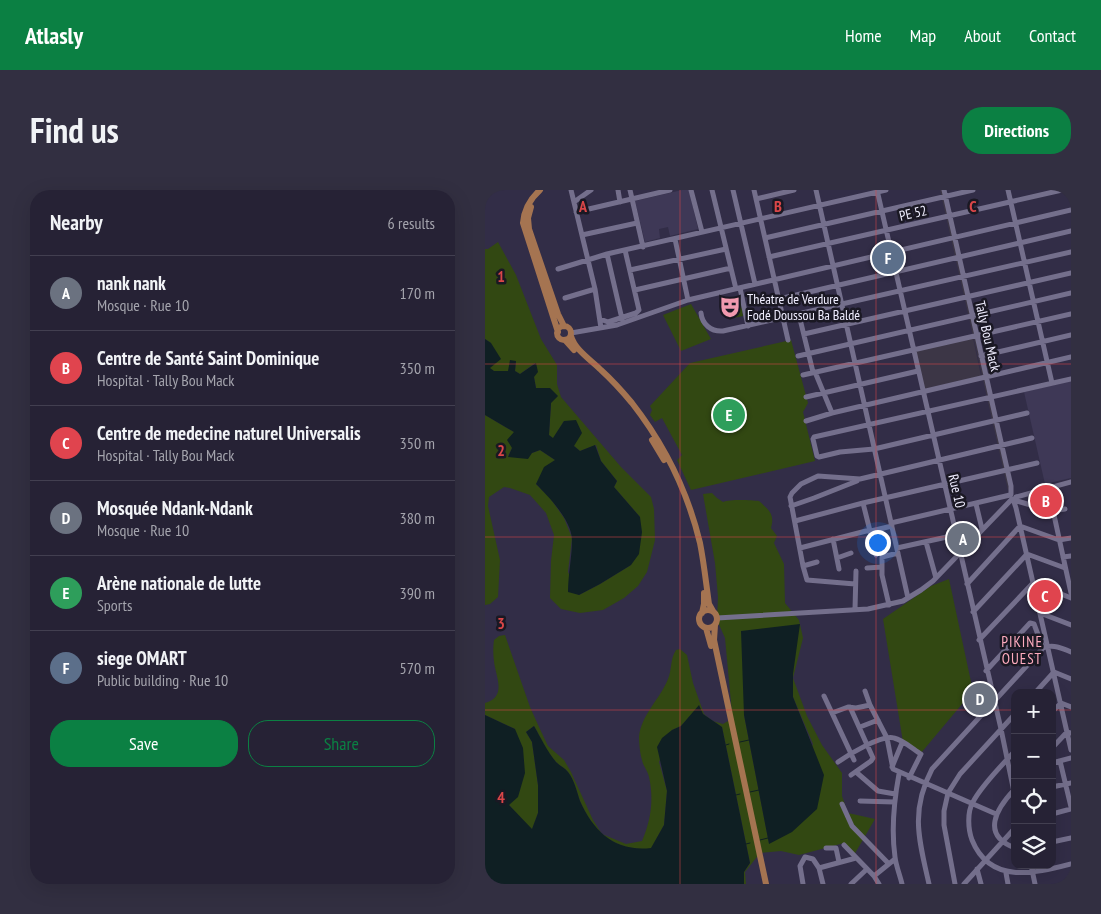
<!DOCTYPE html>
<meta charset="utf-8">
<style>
:root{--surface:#262235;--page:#322f41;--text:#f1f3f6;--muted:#a4a4ad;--line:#423f50;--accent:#0b8043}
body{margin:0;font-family:"PT Sans Narrow",sans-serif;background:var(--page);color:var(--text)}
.controls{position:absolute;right:15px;bottom:15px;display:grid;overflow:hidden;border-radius:10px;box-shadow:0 5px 20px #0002}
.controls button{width:45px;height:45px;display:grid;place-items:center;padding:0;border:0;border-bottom:1px solid var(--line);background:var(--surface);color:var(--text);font:25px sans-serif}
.you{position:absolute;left:392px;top:352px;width:18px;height:18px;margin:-12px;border:4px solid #fff;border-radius:50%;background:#1a73e8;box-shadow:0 0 0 8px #1a73e833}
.badge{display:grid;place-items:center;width:32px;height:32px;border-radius:50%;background:var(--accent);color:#fff;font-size:16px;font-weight:700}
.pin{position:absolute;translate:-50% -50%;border:2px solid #fff;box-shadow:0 1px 5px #0006}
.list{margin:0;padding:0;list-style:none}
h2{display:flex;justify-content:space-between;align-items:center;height:65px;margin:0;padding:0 20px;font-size:21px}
h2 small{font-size:16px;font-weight:400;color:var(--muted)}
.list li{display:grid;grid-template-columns:32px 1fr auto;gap:15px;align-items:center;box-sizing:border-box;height:75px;padding:0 20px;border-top:1px solid var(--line)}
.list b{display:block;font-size:19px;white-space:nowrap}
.list p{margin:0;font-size:16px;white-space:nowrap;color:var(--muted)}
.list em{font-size:16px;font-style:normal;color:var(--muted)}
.actions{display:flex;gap:10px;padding:15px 20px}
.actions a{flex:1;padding:11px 0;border:1px solid var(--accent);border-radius:20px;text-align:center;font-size:18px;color:var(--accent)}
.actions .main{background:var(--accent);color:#fff}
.icon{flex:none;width:28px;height:28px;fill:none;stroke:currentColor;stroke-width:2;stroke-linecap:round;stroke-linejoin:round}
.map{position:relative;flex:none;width:586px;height:694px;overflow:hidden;border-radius:20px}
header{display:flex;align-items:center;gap:30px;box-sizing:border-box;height:70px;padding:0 25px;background:var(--accent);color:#fff}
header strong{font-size:24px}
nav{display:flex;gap:28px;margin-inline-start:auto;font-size:18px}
.intro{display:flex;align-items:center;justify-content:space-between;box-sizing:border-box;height:120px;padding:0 30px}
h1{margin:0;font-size:35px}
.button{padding:12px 22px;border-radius:20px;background:var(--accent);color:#fff;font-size:18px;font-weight:700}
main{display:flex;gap:30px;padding:0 30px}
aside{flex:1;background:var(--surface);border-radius:20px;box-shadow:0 5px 20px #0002}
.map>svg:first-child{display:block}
.commercial{fill:#3c3646}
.built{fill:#3e3856}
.green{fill:#324812;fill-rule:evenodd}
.water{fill:#0f1f23}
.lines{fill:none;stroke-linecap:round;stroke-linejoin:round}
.stream{stroke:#0f1f23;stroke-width:1}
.minor{stroke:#746f8c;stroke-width:5}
.major{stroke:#a57451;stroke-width:6}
.grid{fill:none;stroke:#da4648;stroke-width:1;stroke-opacity:0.55}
.labels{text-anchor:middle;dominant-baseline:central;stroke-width:5;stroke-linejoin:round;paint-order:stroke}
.street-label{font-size:14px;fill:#f0eeff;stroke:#1a1823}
.poi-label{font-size:14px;fill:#f0eeff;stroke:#1a1823;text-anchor:start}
.neighbourhood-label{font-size:15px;letter-spacing:1px;fill:#feabbe;stroke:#1a1823}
.grid-label{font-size:16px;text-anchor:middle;font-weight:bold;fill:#da4648;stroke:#1a1823;stroke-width:5;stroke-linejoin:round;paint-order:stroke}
</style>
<header>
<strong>Atlasly</strong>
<nav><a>Home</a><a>Map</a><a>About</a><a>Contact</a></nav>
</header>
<div class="intro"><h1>Find us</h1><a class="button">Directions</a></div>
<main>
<aside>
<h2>Nearby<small>6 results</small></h2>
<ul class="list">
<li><span class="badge" style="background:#6b7280">A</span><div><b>nank nank</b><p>Mosque · Rue 10</p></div><em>170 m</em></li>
<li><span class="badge" style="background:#e0444e">B</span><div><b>Centre de Santé Saint Dominique</b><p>Hospital · Tally Bou Mack</p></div><em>350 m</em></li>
<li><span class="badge" style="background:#e0444e">C</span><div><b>Centre de medecine naturel Universalis</b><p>Hospital · Tally Bou Mack</p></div><em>350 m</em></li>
<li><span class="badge" style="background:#6b7280">D</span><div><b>Mosquée Ndank-Ndank</b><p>Mosque · Rue 10</p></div><em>380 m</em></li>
<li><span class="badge" style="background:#2e9e5b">E</span><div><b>Arène nationale de lutte</b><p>Sports</p></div><em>390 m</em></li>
<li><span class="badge" style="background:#5c6f8a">F</span><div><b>siege OMART</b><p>Public building · Rue 10</p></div><em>570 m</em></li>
</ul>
<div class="actions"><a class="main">Save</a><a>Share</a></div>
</aside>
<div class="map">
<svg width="586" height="694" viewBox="0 0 586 694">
<rect width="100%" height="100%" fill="#322d47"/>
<path class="commercial" d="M455,0H461L528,298L523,300Z
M488,148L496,186L439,199L431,161Z"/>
<path class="built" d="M197,0H204L213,39L185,46L183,37L174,39L175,48L160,52L150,11Z
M586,191V288L560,294L539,202Z"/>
<path class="green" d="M13,52L31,85L56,149L72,175V194L76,207L136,277L166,307L169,319L170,350L162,382L153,396L139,408L118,420L95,423L76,419L65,408L66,371L69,345L61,323L45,305L25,298L19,297L4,307L3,316L15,370L13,407L5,414L0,415V225L29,242L27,258L23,266L47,263L55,260L70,270L51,294L65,308L79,328L87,348L83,382L94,405L115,394L146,375L155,327L129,297L132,291L116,271L111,255L95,261L89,256L79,231L68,249L64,245L66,213L65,199L51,198L49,187L50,173L35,184L30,181L31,171L23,181H9L4,178L6,153L0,149V59H3Z
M255,109L258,126L249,128L245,111Z
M206,114L226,149L196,161L178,125Z
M306,150L323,213L318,222L330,271L206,300L192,270L197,265L177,228L170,232L165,225L167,220L165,216L205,173Z
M227,303L232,308L238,312C245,309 266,310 274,311C284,320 290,324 286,338L292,346L289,353L299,374L300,413L314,430L318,448L308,488L322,526L337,555L357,583V606L363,623L390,629L369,665L359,653L314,665L296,661L275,663L260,682L261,694H259V682L265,673L237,537L218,524L214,516L196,536L187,540L174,572L182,601L179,635L166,659C130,661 109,643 95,611C92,602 89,589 83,582C80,578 75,576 71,572C62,562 56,548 49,536L41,542L47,552L53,595V623L47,640L24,615L30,539L0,525V513C23,507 10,485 9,471C8,464 8,457 9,450L14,446L20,445L45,517L54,537L63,556L79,570L86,582L108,630L117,644L141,654L157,651C166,630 169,609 164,587C163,581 158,576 157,570C155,564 154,553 154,547C156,525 175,509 183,489C187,480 185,469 191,460L195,459L202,465L208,493L219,524L228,531L238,534L243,531L247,523L240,448L232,430L233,407L230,373L218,304ZM308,484V507L328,554L284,653L259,525Z
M464,389L488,501L436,563L418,552L398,429L446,396Z"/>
<path class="water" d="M0,149L6,153L16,169L5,178L9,181H23L25,170L31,171L30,181L35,184L51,173L53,182L49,187L51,198H65L73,206L66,213L64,245L68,248L79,231L91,230L97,243L89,256L95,261L110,255L116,271L132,291L129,297L155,327L157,342L154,364L146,375L115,394L94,405L83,402C83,384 87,367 87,350C87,331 64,307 51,294L59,277L70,270L55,260L47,263L43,269L23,267L27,258L22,250L29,242L0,225Z
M315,434L308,484V507L339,585L332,619L307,642L284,654L259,525L256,441Z
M214,515L218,524L237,537L265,673L259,682V694H0V525L30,539L38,558L40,583L33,607L24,615L47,639L53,623V595L47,552L41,542L49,536C56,548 62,561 71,572C75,576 80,578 83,582C89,589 92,602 95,611C109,642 130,662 166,658L179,635L182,601L172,557L177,548L187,540L196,536Z"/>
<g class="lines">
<path class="stream" d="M255,552L264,550
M241,555L244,554
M265,602L274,600
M251,605L255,604
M275,650L283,648
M261,654L265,653"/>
<path class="minor" d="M86,0L110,99L116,138
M133,0L135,12
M145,0L158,57
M206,0L217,42
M227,0L251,99
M248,0L270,94
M269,0L303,150
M331,0L423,408
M392,0L516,539L530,607
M459,0L526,296V304
M523,0L567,193
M585,0L586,4
M271,9L309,0
M89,12L106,0
M91,22L185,0
M97,45L152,33
M280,48L488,0
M190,49L203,110
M122,64L137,129
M284,67L577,0
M73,79L122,64L401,0
M145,80L241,59
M255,98L263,136
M150,100L246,78
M80,108L110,99
M294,109L586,41
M216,123C217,134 226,142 238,141L586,62
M314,125L328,182
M115,129L123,132L151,123L154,120L140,60
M86,143L132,135L203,110L586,20
M319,144L586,83
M313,166L586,103
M496,166L586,145
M330,182L347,223
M318,185L586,124
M321,207L433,181
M542,223L389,259L355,262L334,267L332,266L328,249L329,247L586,189
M321,231L347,223L586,167
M531,307L586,292
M528,309L531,318L586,560
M532,311L566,321L569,325L586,403
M378,313L391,365
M491,314L497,339
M306,316L329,308L372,291
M566,321L580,319
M310,331L378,313L552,273
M406,333L525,305
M386,341L407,336
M348,349L354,379
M441,352L451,388
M315,358L385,340
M412,358L471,345
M578,367L586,366
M352,368L366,363
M332,372L318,376L322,390L370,394
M318,376L305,307L307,303L316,294L333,286L375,289L547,248
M382,378L397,377
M482,394L535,336L574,350L586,348
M404,415L397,385V367L413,363
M370,419L371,381
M488,422L542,364L580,378
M555,423L586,435
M232,428L383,419L418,411L436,400L448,391L527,309
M494,450L548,393L586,408
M501,481L545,433L549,434L558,458
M380,501L385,515
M550,503L569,482L586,489
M339,506L369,570
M365,517L388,568L386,571L366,585
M567,522L576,513L586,517
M347,523L363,517L371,518L385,515L402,548L408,579L511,624
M375,537L393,530
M567,558L582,542L586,543
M530,561C517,575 496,596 488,612C482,622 483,639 487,650C505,694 548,684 586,674
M575,571L586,617
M353,572C363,565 397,544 409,548C418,550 428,559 436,564L424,588
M567,573L586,568
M407,577L417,553
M371,582L393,601L410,604
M414,584C409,611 406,639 410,667C411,676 415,685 417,694
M567,597L586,593
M529,600C512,618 495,645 530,658
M375,611L409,612
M357,614L367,636L403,673
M567,624L586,619
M567,652L586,648
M359,655L389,686L394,694
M341,658H351L354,672
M546,675L550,694
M334,678L371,668
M492,679L496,694
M521,683L523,694
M389,686L410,669
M318,694L315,676L320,667L328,669L334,678L338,694
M366,694L382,679
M444,694C434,650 425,621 447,579L558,458C568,454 577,458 586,462
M470,694L459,635V621L463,603L475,584L530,524
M479,694L530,638"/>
<path class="major" d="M55,0C45,9 39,19 38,33L73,142
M46,17L43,28L44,39L73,124L79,136
M72 143a7 7 0 1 1 14 0a7 7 0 1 1-14 0Z
M86,146C90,160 106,170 116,180C127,190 137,201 147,213C179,254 203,303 215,353C219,373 221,393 224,414L228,421
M80,150L89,160
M167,250L179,270
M214 429a9 9 0 1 1 18 0a9 9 0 1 1-18 0Z
M217,423L219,414V403
M230,435L229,450L281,694
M221,438L226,456"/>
</g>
<path class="grid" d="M195,0V694M391,0V694M0,174H586M0,347H586M0,520H530M567,520H586"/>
<defs>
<g id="theatre-bare" transform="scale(1.725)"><path d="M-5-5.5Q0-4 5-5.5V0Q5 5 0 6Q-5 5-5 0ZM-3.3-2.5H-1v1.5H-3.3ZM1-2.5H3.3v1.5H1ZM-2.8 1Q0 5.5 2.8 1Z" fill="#f29aaf" stroke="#1a1823" stroke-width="2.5" paint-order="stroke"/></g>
</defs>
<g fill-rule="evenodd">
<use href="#theatre-bare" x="245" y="117"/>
</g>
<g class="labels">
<g class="street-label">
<text transform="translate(428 23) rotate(-13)">PE 52</text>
<text transform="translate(503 146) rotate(77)">Tally Bou Mack</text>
<text transform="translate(472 301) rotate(77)">Rue 10</text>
</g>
<g class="poi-label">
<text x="262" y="109">Théatre de Verdure<tspan x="262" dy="16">Fodé Doussou Ba Baldé</tspan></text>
</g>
<g class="neighbourhood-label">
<text x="537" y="451">PIKINE<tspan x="537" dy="17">OUEST</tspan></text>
</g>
</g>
<g class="grid-label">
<text x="98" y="22">A</text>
<text x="293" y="22">B</text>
<text x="488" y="22">C</text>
<text x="16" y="92">1</text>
<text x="16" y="266">2</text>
<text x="16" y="439">3</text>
<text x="16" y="613">4</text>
</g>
</svg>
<div class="controls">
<button>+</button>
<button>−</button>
<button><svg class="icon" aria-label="locate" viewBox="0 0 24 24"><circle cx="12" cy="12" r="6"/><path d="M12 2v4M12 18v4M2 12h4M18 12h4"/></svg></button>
<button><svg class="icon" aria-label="layers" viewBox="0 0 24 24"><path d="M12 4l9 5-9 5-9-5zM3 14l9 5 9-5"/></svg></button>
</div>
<div class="you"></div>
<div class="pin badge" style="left:478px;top:349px;background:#6b7280">A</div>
<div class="pin badge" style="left:561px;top:311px;background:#e0444e">B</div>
<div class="pin badge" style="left:560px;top:406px;background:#e0444e">C</div>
<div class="pin badge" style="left:495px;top:509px;background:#6b7280">D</div>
<div class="pin badge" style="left:244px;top:225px;background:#2e9e5b">E</div>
<div class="pin badge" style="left:403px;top:68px;background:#5c6f8a">F</div>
</div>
</main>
